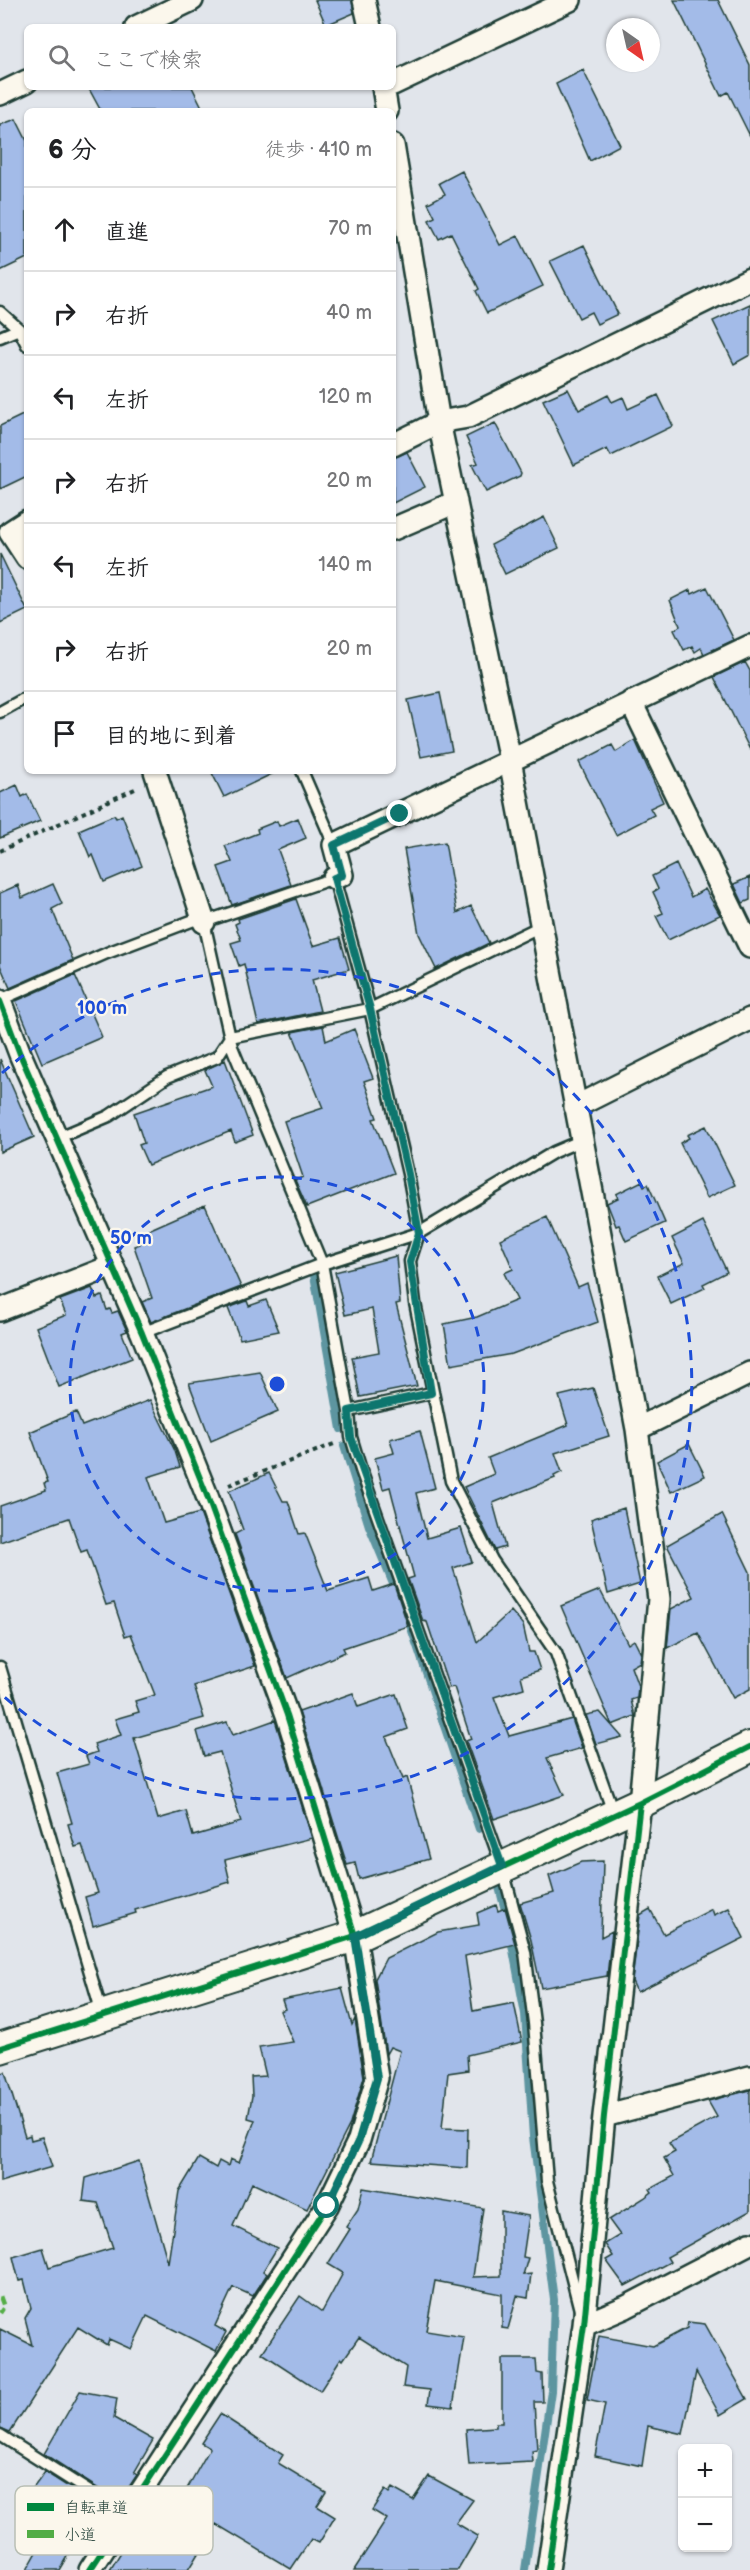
<!DOCTYPE html>
<html lang="ja">
<meta charset="utf-8">
<style>
:root{--surface:#fff;--page:#f2f2f2;--text:#202124;--muted:#757577;--line:#e0e0e0}
body{margin:0;font-family:"Balsamiq Sans","Klee One",sans-serif;background:var(--page);color:var(--text)}
.controls{position:absolute;right:18px;bottom:18px;display:grid;overflow:hidden;border-radius:9px;box-shadow:0 2px 4px #0004}
.controls button{width:54px;height:54px;display:grid;place-items:center;padding:0;border:0;border-bottom:2px solid var(--line);background:var(--surface);color:var(--text);font:30px sans-serif}
.compass{position:absolute;left:606px;top:18px;width:54px;height:54px;border-radius:50%;background:var(--surface);box-shadow:0 2px 4px #0004;rotate:146deg}
.stop{position:absolute;width:18px;height:18px;margin:-14px;border:4px solid #0f766e;border-radius:50%;background:#fff}
.stop.end{background:#0f766e;border-color:#fff;box-shadow:0 2px 6px #0008}
.list{margin:0;padding:0;list-style:none}
h2{display:flex;justify-content:space-between;align-items:center;height:78px;margin:0;padding:0 24px;font-size:26px}
h2 small{font-size:20px;font-weight:400;color:var(--muted)}
.list li{display:grid;grid-template-columns:39px 1fr auto;gap:18px;align-items:center;box-sizing:border-box;height:84px;padding:0 24px;border-top:2px solid var(--line)}
.list b{display:block;font-size:22px;white-space:nowrap}
.list em{font-size:20px;font-style:normal;color:var(--muted)}
.icon{flex:none;width:33px;height:33px;fill:none;stroke:currentColor;stroke-width:2;stroke-linecap:round;stroke-linejoin:round}
.map{position:relative;flex:none;width:750px;height:2570px;overflow:hidden}
.search{position:absolute;background:var(--surface);box-shadow:0 2px 4px #0004;left:24px;top:24px;width:372px;height:66px;display:flex;align-items:center;gap:15px;box-sizing:border-box;padding:0 21px;border-radius:9px;color:var(--muted);font-size:22px}
.panel{position:absolute;background:var(--surface);box-shadow:0 2px 4px #0004;left:24px;top:108px;width:372px;height:666px;border-radius:9px}
.map>svg:first-child{display:block}
.lines{fill:none;stroke-linecap:round;stroke-linejoin:round}
.stream{stroke:#5d95a0;stroke-width:8}
.building{fill:#a3bbe8;stroke:#1f3d34;stroke-width:1.5}
.lane-casing{stroke:#1f3d34;stroke-width:15}
.street-casing{stroke:#1f3d34;stroke-width:26}
.secondary-casing{stroke:#1f3d34;stroke-width:34}
.path{stroke:#1f3d34;stroke-width:4;stroke-dasharray:4.5 4.5;stroke-linecap:butt}
.lane{stroke:#fbf7ec;stroke-width:10}
.street{stroke:#fbf7ec;stroke-width:21}
.secondary{stroke:#fbf7ec;stroke-width:30}
.quiet{stroke:#52ad45;stroke-width:4.5;stroke-dasharray:9 4.5;stroke-linecap:butt}
.cycleway-casing{stroke:#fbf7ec;stroke-width:10}
.cycleway{stroke:#00873e;stroke-width:6}
.route{stroke:#0f766e;stroke-width:8}
.ring{fill:none;stroke:#1d4ed8;stroke-width:3;stroke-dasharray:10 8}
.key{fill:#fbf7ec;stroke:#b9bfb5;stroke-width:1.5}
.key-label{font-size:16px;fill:#1f3d34}
.centre{fill:#1d4ed8;stroke:#fbf7ec;stroke-width:3}
.ring-label{font-size:18px;text-anchor:middle;font-weight:bold;fill:#1d4ed8;stroke:#fbf7ec;stroke-width:4.5;stroke-linejoin:round;paint-order:stroke}
</style>
<div class="map">
<svg width="750" height="2570" viewBox="0 0 750 2570">
<rect width="100%" height="100%" fill="#e1e5eb"/>
<filter id="ink" filterUnits="userSpaceOnUse"><feTurbulence type="fractalNoise" baseFrequency=".0167" numOctaves="2"/><feDisplacementMap in="SourceGraphic" scale="12" xChannelSelector="R" yChannelSelector="G"/><feConvolveMatrix kernelMatrix="1 2 1 2 8 2 1 2 1" color-interpolation-filters="sRGB"/></filter>
<g filter="url(#ink)">
<g class="lines">
<path class="stream" d="M314,1275L341,1429
M344,1446L369,1526L410,1625L479,1829
M499,1887L507,1918
M510,1934L525,2014L533,2137L554,2300L551,2391L525,2570"/>
</g>
<path class="building" d="M315,0H352L354,13L326,25Z
M674,0H718L750,65V136L728,92L721,96Z
M583,70L620,145L590,161L556,84Z
M88,87H192L204,111H101Z
M16,119L27,141V258L0,271V125Z
M462,171L500,245L518,236L543,286L487,313L476,291L479,289L451,233L439,239L429,220L435,217L428,203L445,194L439,183Z
M584,245L618,314L597,324L591,312L579,318L550,261Z
M750,304V355L734,364L713,321Z
M568,389L579,410L608,395L612,402L623,397L628,409L658,395L673,426L611,456L607,449L574,465L543,400Z
M27,413V476L0,489V426Z
M495,423L521,473L520,476L486,492L472,465L478,463L466,437Z
M407,452L425,487L393,503V458Z
M544,517L559,548L505,574L491,545Z
M0,554L27,610L0,623Z
M707,587L734,640L704,654L701,648L695,652L692,646L684,650L674,630L680,626L670,600L690,590L692,594Z
M745,662L750,671V750L714,677Z
M440,693L452,751L421,757L408,700Z
M635,740L663,802L650,808L654,815L616,835L579,762L612,745L616,752Z
M211,771H278L224,797Z
M17,785L22,797L27,794L40,821L0,838V793Z
M114,815L116,818L122,815L142,866L104,882L93,855L90,857L79,830Z
M298,818L306,838L278,850L291,885L232,905L218,867L232,862L225,846L258,833L257,829L277,821L279,826Z
M445,842L457,913L471,906L489,943L436,969L419,934L404,849Z
M676,864L691,897L705,889L720,915L668,940L656,916L663,913L653,892L658,889L652,876Z
M750,877V900L743,903L734,884Z
M53,884L62,904L52,909L73,960L10,988L0,965V893L18,885L22,898Z
M296,899L313,946L340,938L349,969L312,980L320,1011L258,1024L244,964L239,966L231,943L241,940L235,924L239,922L238,919Z
M75,975L102,1037L42,1063L16,1001Z
M323,1026L326,1041L354,1029L373,1078L364,1081L377,1118L373,1119L394,1173L307,1207L295,1180L303,1177L284,1121L323,1108L292,1032Z
M0,1059L34,1137L0,1152Z
M225,1060L253,1135L235,1142L231,1131L148,1165L139,1145L144,1143L134,1113L212,1086L205,1070Z
M706,1126L735,1185L707,1198L680,1143L689,1138L687,1135Z
M642,1181L644,1186L648,1184L665,1223L626,1241L619,1225L616,1226L607,1203L618,1198L616,1194Z
M205,1205L241,1287L151,1322L142,1302L152,1298L134,1246L140,1244L137,1235Z
M547,1217L578,1287L587,1283L598,1322L512,1354L451,1365L444,1324L477,1317L517,1300L504,1273L513,1269L500,1239Z
M703,1222L727,1272L703,1284L705,1288L671,1304L657,1276L684,1263L672,1238Z
M396,1256L400,1303L396,1304L417,1386L360,1397L352,1357L379,1352L372,1309L345,1315L335,1272Z
M92,1288L96,1298L102,1296L107,1310L110,1309L112,1313L118,1311L127,1331L122,1333L132,1358L59,1387L36,1327L66,1315L60,1300Z
M266,1300L279,1331L240,1339L228,1308L247,1301L249,1306Z
M260,1372L278,1412L211,1441L189,1383Z
M593,1388L609,1436L555,1453L562,1472L554,1476L555,1478L493,1503L505,1547L495,1550L464,1487L494,1474L488,1458L568,1425L559,1396Z
M150,1400L175,1451L180,1467L148,1477L164,1523L200,1513L255,1666L194,1686L204,1718L134,1738L158,1819L186,1811L193,1836L241,1822L220,1752L204,1756L197,1731L227,1722L233,1735L275,1720L312,1838L225,1860L230,1882L135,1910L136,1913L93,1926L85,1897L98,1893L82,1845L75,1847L68,1824L72,1823L57,1773L89,1764L86,1756L97,1752L94,1744L121,1735L115,1719L139,1712L135,1701L155,1695L131,1634L125,1636L114,1603L106,1605L87,1550L81,1552L69,1518L0,1542V1506L46,1490L44,1483L48,1482L30,1432L76,1412L82,1426Z
M420,1431L435,1488L416,1493L427,1538L461,1528L472,1562L453,1568L477,1642L511,1611L523,1625L529,1652H534L540,1670L521,1676L524,1688L494,1697L509,1736L572,1719L582,1748L547,1758L564,1795L494,1819L466,1741L471,1739L454,1687L449,1688L427,1622L423,1621L408,1579L414,1577L393,1499L390,1487L383,1489L375,1458L394,1453L390,1439Z
M689,1444L705,1476L671,1492L657,1461Z
M269,1473L283,1501H288L299,1534L305,1533L328,1591L369,1578L373,1591L394,1584L408,1626L343,1648L345,1652L287,1678L235,1534L243,1530L229,1491Z
M624,1508L640,1584L608,1594L591,1519Z
M722,1514L750,1572V1689L733,1698L698,1633L667,1648L671,1609L694,1597L667,1545Z
M600,1590L628,1644L634,1640L641,1654L640,1662L631,1667L638,1686L637,1698L631,1700L635,1716L612,1725L561,1606Z
M353,1693L358,1707L396,1694L408,1729L386,1737L403,1779L407,1777L429,1859L359,1879L355,1863L347,1865L299,1712Z
M600,1712L622,1737L596,1744L586,1715Z
M603,1861L601,1937L612,1931L607,1976L541,1988L531,1940L520,1903L554,1893L549,1876L581,1862Z
M496,1905L498,1911L505,1908L515,1944L465,1956L473,2011L514,2003L522,2042L467,2055L468,2070L448,2073L442,2128L468,2129L467,2168L371,2161L400,2051L390,2047L386,2054L375,1979L386,1958L438,1932L479,1925L477,1913Z
M729,1908L744,1938L637,1992L632,1981L640,1915L650,1909L664,1934L712,1909L714,1915Z
M342,1988L352,2025L355,2019L364,2077L350,2124L307,2209L252,2183L233,2226L277,2248L263,2271L267,2274L253,2296L233,2287L215,2326L226,2332L216,2351L147,2316L131,2349L109,2339L107,2345L78,2327L10,2432L0,2428V2329L32,2345L25,2318L31,2308L24,2280L19,2281L13,2257L43,2248L49,2267L113,2248L98,2203L83,2201L86,2178L139,2161L168,2263L179,2191L199,2158L216,2168L219,2161L228,2166L230,2159L239,2163L255,2120L248,2118L252,2096L251,2077L266,2076L259,2047L293,2042L280,2011L285,2009L282,2000Z
M5,2072L25,2137L30,2135L31,2140L42,2137L52,2167L0,2182V2073Z
M750,2090V2211L667,2257L670,2262L625,2286L606,2260L613,2256L605,2244L620,2235L609,2220L644,2198L652,2192L650,2189L674,2176L664,2158L675,2152L669,2143L717,2117L708,2101Z
M363,2188L483,2208L473,2277L501,2276V2211L529,2216L523,2257L528,2258L523,2275L531,2274L528,2298L517,2296L508,2329L502,2328V2294L435,2281L426,2331L464,2337L453,2407L428,2404L430,2390L403,2387L406,2367L359,2337L343,2360L341,2358L320,2391L262,2353L300,2296L322,2312L343,2273L328,2264L350,2229L346,2227L358,2209Z
M688,2322L705,2324L747,2399L720,2415L696,2372L683,2434L648,2426L642,2466L595,2456L605,2404L587,2400L599,2336L653,2346L687,2328Z
M502,2359H536L537,2373L542,2374L543,2402H534L537,2450L532,2451L533,2462L469,2465L466,2429L496,2427V2423H502Z
M80,2391L117,2398L114,2418L153,2440L134,2473L137,2475L119,2502L44,2454Z
M220,2414L283,2455L278,2463L326,2492L317,2506L335,2517L319,2543L311,2539L291,2569L216,2524L188,2570H110L126,2544L123,2543L159,2488L180,2501L210,2448L201,2443Z
M45,2472L111,2514L99,2532L85,2526L59,2570H27L54,2522L22,2503Z
M429,2476L473,2500L456,2523L478,2536L458,2570H354L387,2519L372,2510L385,2490L389,2493L392,2488L413,2500Z"/>
<g class="lines">
<g class="lane-casing">
<path id="lane" d="M0,312L19,329L27,345
M0,337L19,329
M0,712L27,697
M302,771L334,845
M204,922L232,1047L322,1264L349,1411L351,1437L361,1470L502,1866L525,1952L534,2023L547,2181L580,2310
M0,1000L107,953L194,920L204,922L334,878L370,1009L408,1174L419,1233L410,1261L415,1303L451,1481L492,1560L556,1653L613,1812
M57,1138L109,1116L167,1077L217,1057L230,1037L370,1009L541,926
M142,1333L322,1264L419,1233L554,1152L580,1141
M349,1411L431,1393
M0,1667L102,2013
M0,2435L126,2515"/>
</g>
<g class="street-casing">
<path id="street" d="M364,0L370,27
M136,27L192,0
M393,84L570,0
M383,87L387,111
M0,94L27,81
M393,145L439,422L510,760L637,1429L659,1599L640,1803L604,2116L584,2325L548,2570
M393,445L439,422L468,417L750,279
M27,521L10,532L27,558
M393,529L456,502
M631,702L750,947
M155,771L204,922
M334,878L342,875L334,845L750,646
M0,1001L20,1054L142,1333L206,1493L287,1715L355,1936L377,2078L359,2140L327,2206L90,2570
M575,1107L750,1019
M0,1310L112,1266
M637,1429L750,1373
M604,2116L750,2077
M584,2325L626,2307L750,2243"/>
</g>
<g class="secondary-casing">
<path id="secondary" d="M0,2048L355,1936L640,1803L750,1747"/>
</g>
<path class="path" d="M0,851L137,788
M229,1485L334,1444"/>
<use href="#lane" class="lane"/>
<use href="#street" class="street"/>
<use href="#secondary" class="secondary"/>
<path class="quiet" d="M0,2296L4,2307L0,2313"/>
<g class="cycleway-casing">
<path id="cycleway" d="M0,1001L20,1054L142,1333L206,1493L287,1715L355,1936L377,2078L359,2140L327,2206L90,2570
M0,2048L355,1936L640,1803L750,1747
M548,2570L584,2325L604,2116L640,1803"/>
</g>
<use href="#cycleway" class="cycleway"/>
</g>
</g>
<g class="lines" filter="url(#ink)">
<path class="route" d="M327,2206L359,2140L377,2078L355,1936L502,1866L351,1437L349,1411L431,1393L410,1262L419,1233L408,1174L370,1009L334,878L342,875L334,845L400,814"/>
</g>
<g class="ring">
<circle cx="277" cy="1384" r="207"/>
<path d="M2 1073A415 415 0 1 1 2 1695"/>
</g>
<rect x="15" y="2486" width="198" height="69" rx="9" class="key"/>
<rect x="27" y="2503" width="27" height="8" fill="#00873e"/>
<rect x="27" y="2530" width="27" height="8" fill="#52ad45"/>
<g class="key-label">
<text x="64" y="2513">自転車道</text>
<text x="64" y="2540">小道</text>
</g>
<circle cx="277" cy="1384" r="9" class="centre"/>
<g class="ring-label">
<text x="102" y="1014">100 m</text>
<text x="131" y="1244">50 m</text>
</g>
</svg>
<div class="controls">
<button>+</button>
<button>−</button>
</div>
<svg class="compass" viewBox="-18 -18 36 36"><path d="M0-13l5 13h-10z" fill="#e53935"/><path d="M0 13l5-13h-10z" fill="#757577"/></svg>
<div class="stop" style="left:327px;top:2206px"></div>
<div class="stop end" style="left:400px;top:814px"></div>
<div class="search"><svg class="icon" aria-label="search" viewBox="0 0 24 24"><circle cx="10" cy="10" r="6"/><path d="M15 15l6 6"/></svg>ここで検索</div>
<section class="panel">
<h2>6 分<small>徒歩 · 410 m</small></h2>
<ul class="list">
<li><svg class="icon" aria-label="ahead" viewBox="0 0 24 24"><path d="M12 20V5M6 11l6-6 6 6"/></svg><div><b>直進</b></div><em>70 m</em></li>
<li><svg class="icon" aria-label="right" viewBox="0 0 24 24"><path d="M7 20v-9h11M14 6l5 5-5 5"/></svg><div><b>右折</b></div><em>40 m</em></li>
<li><svg class="icon" aria-label="left" viewBox="0 0 24 24"><path d="M17 20v-9H6M10 6l-5 5 5 5"/></svg><div><b>左折</b></div><em>120 m</em></li>
<li><svg class="icon" aria-label="right" viewBox="0 0 24 24"><path d="M7 20v-9h11M14 6l5 5-5 5"/></svg><div><b>右折</b></div><em>20 m</em></li>
<li><svg class="icon" aria-label="left" viewBox="0 0 24 24"><path d="M17 20v-9H6M10 6l-5 5 5 5"/></svg><div><b>左折</b></div><em>140 m</em></li>
<li><svg class="icon" aria-label="right" viewBox="0 0 24 24"><path d="M7 20v-9h11M14 6l5 5-5 5"/></svg><div><b>右折</b></div><em>20 m</em></li>
<li><svg class="icon" aria-label="arrive" viewBox="0 0 24 24"><path d="M6 21V4h12l-3 4 3 4H6"/></svg><div><b>目的地に到着</b></div></li>
</ul>
</section>
</div>
